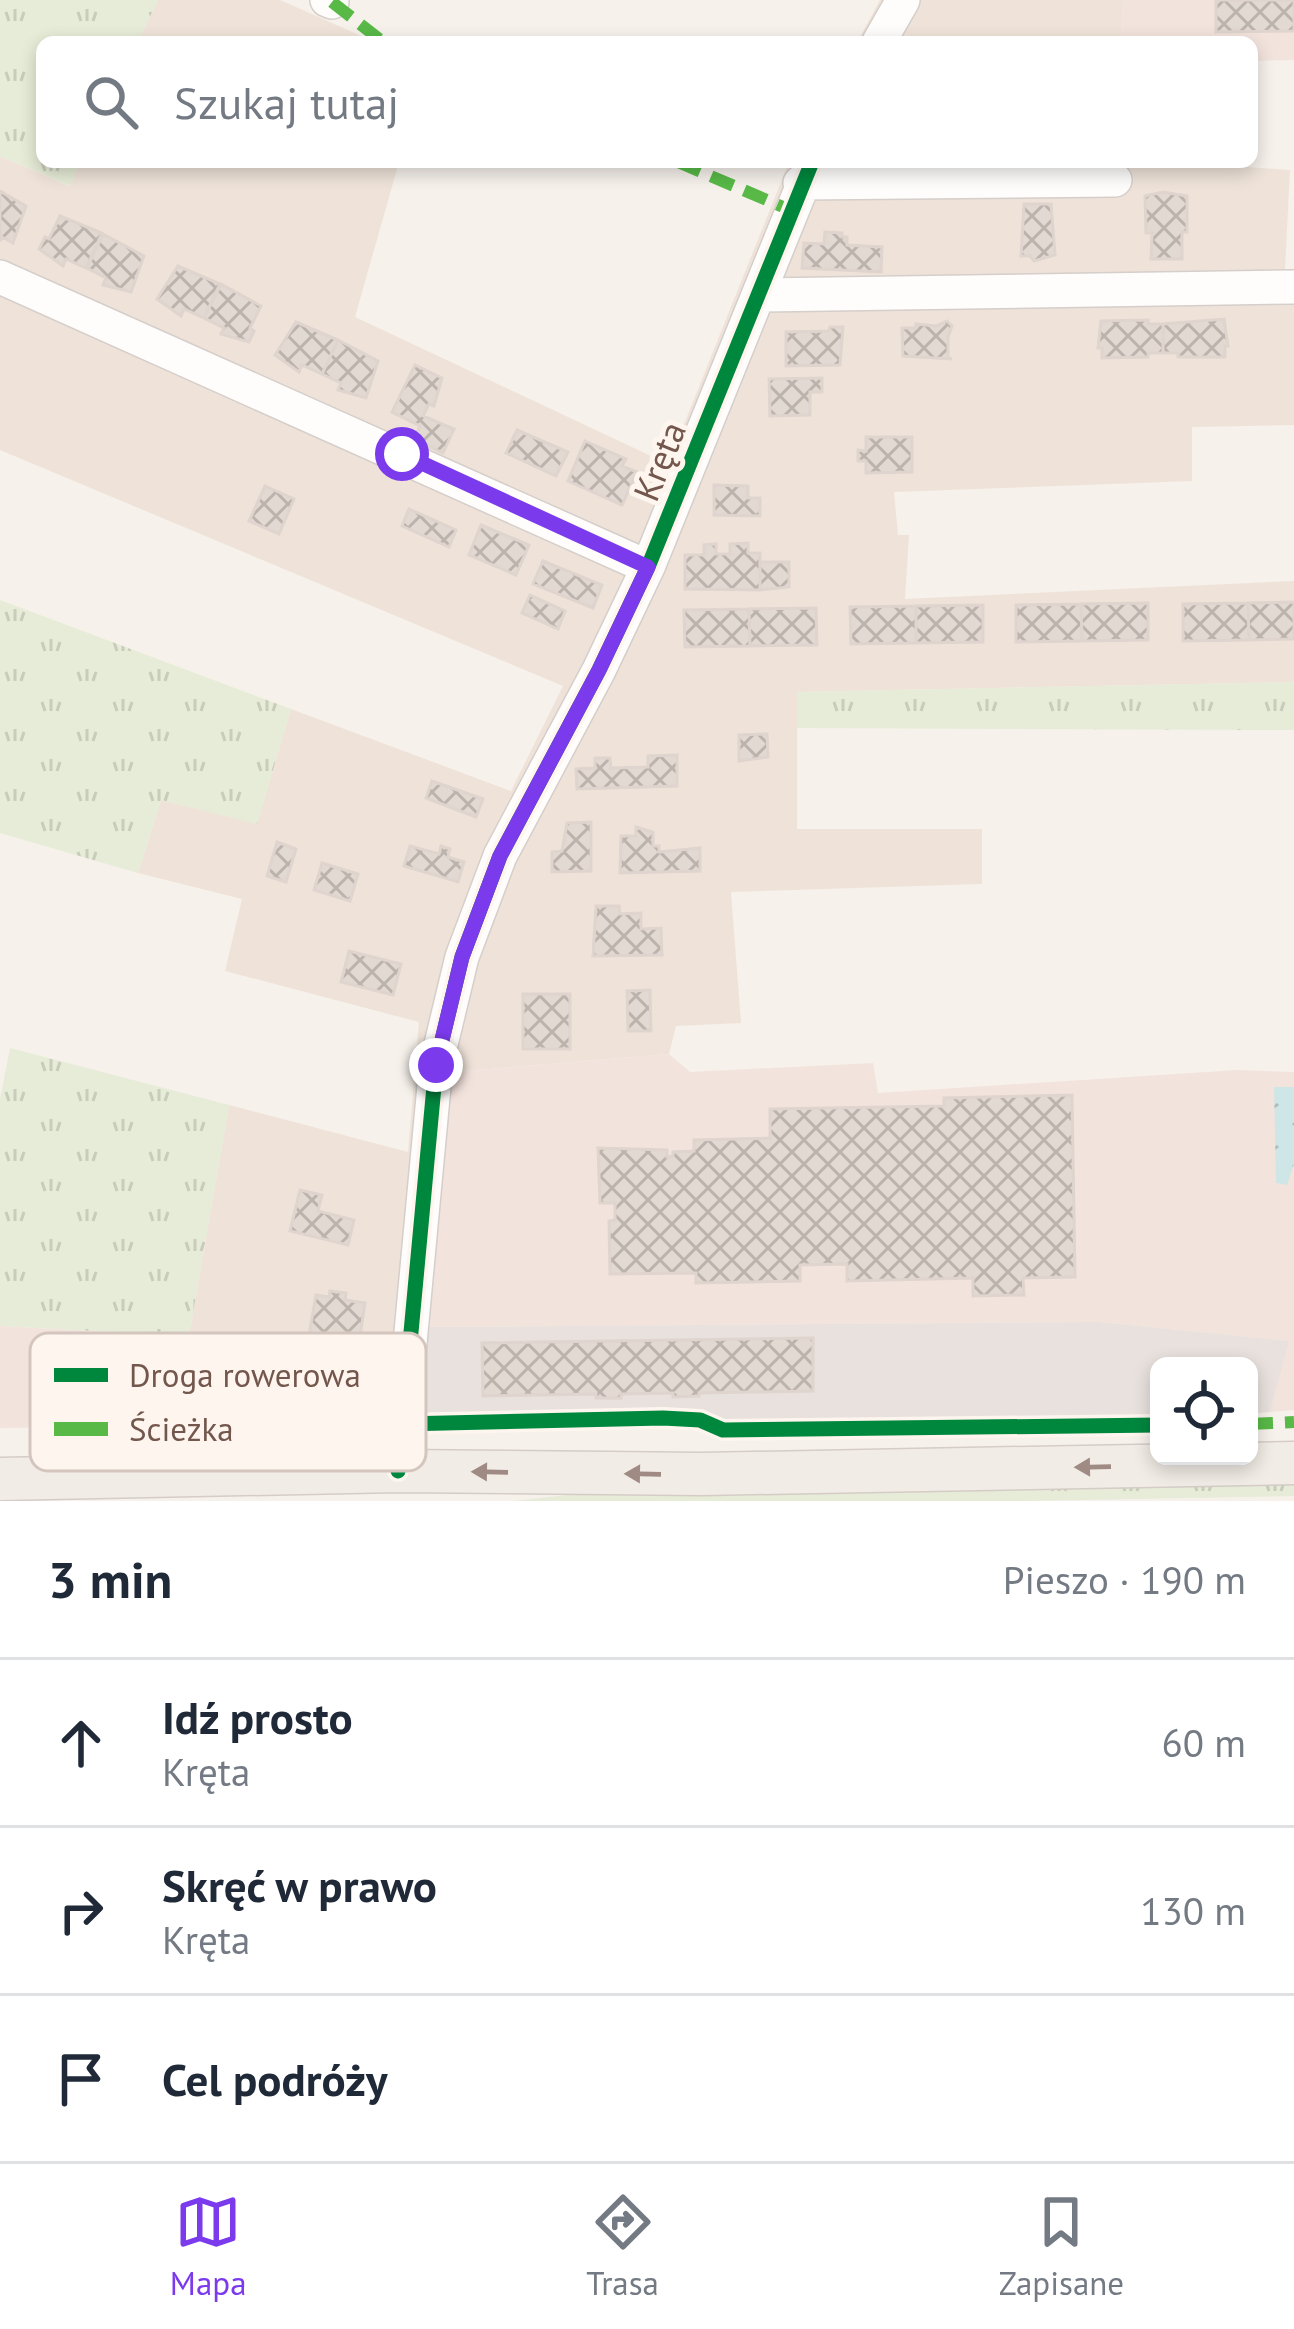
<!DOCTYPE html>
<html lang="pl">
<meta charset="utf-8">
<style>
:root{--surface:#fff;--page:#f6f6f7;--text:#1f2937;--muted:#747a83;--line:#e0e1e3;--accent:#7c3aed}
body{margin:0;font-family:"PT Sans",sans-serif;background:var(--page);color:var(--text)}
.controls{position:absolute;right:36px;bottom:36px;display:grid;overflow:hidden;border-radius:18px;box-shadow:0 6px 18px #0003}
.controls button{width:108px;height:108px;display:grid;place-items:center;padding:0;border:0;border-bottom:3px solid var(--line);background:var(--surface);color:var(--text);font:60px sans-serif}
.stop{position:absolute;width:36px;height:36px;margin:-27px;border:9px solid #7c3aed;border-radius:50%;background:#fff}
.stop.end{background:#7c3aed;border-color:#fff;box-shadow:0 3px 12px #0008}
.list{margin:0;padding:0;list-style:none}
h2{display:flex;justify-content:space-between;align-items:center;height:156px;margin:0;padding:0 48px;font-size:51px}
h2 small{font-size:39px;font-weight:400;color:var(--muted)}
.list li{display:grid;grid-template-columns:78px 1fr auto;gap:36px;align-items:center;box-sizing:border-box;height:168px;padding:0 48px;border-top:3px solid var(--line)}
.list b{display:block;font-size:45px;white-space:nowrap}
.list p{margin:0;font-size:39px;white-space:nowrap;color:var(--muted)}
.list em{font-size:39px;font-style:normal;color:var(--muted)}
.icon{flex:none;width:66px;height:66px;fill:none;stroke:currentColor;stroke-width:2;stroke-linecap:round;stroke-linejoin:round}
.map{position:relative;flex:none;width:1294px;height:1501px;overflow:hidden}
.search{position:absolute;background:var(--surface);box-shadow:0 6px 18px #0003;left:36px;right:36px;top:36px;height:132px;display:flex;align-items:center;gap:30px;box-sizing:border-box;padding:0 42px;border-radius:18px;color:var(--muted);font-size:45px}
.sheet{height:660px;background:var(--surface)}
nav{display:flex;justify-content:space-around;align-items:center;box-sizing:border-box;height:168px;border-top:3px solid var(--line);background:var(--surface);font-size:33px;color:var(--muted)}
nav a{display:grid;justify-items:center;gap:6px}
nav .on{color:var(--accent)}
.map>svg:first-child{display:block}
.residential{fill:#efe3d9}
.commercial{fill:#f3e3dd}
.industrial{fill:#e8e1dd}
.grass{fill:url(#grass-tufts)}
.water{fill:url(#water-ripples)}
.building{fill:url(#building-cross-hatch);stroke:#dfd4ce;stroke-width:3}
.lines{fill:none;stroke-linecap:round;stroke-linejoin:round}
.minor-casing{stroke:#d5ceca;stroke-width:36}
.major-casing{stroke:#d5ccc7;stroke-width:45}
.minor{stroke:#fefdfc;stroke-width:33}
.major{stroke:#f2ece6;stroke-width:42}
.quiet{stroke:#58b947;stroke-width:12;stroke-dasharray:24 12;stroke-linecap:butt}
.cycleway-casing{stroke:#fef6ee;stroke-width:22}
.cycleway{stroke:#00873e;stroke-width:15}
.oneway{fill:#9f8b83}
.route{stroke:#7c3aed;stroke-width:15}
.labels{text-anchor:middle;dominant-baseline:central;stroke-width:10;stroke-linejoin:round;paint-order:stroke}
.street-label{font-size:36px;fill:#73574d;stroke:#fef6ee}
.key{fill:#fef6ee;stroke:#d4c6be;stroke-width:3}
.key-label{font-size:33px;fill:#73574d}
</style>
<div class="map">
<svg width="1294" height="1501" viewBox="0 0 1294 1501">
<defs>
<pattern id="grass-tufts" width="24" height="20" patternUnits="userSpaceOnUse" patternTransform="scale(3)"><rect width="24" height="20" fill="#e6ecd7"/><path d="M3 7l-1-3M5 7V3M7 7l1-3M15 17l-1-3M17 17v-4M19 17l1-3" fill="none" stroke="#c9ccba"/></pattern>
<pattern id="water-ripples" width="26" height="14" patternUnits="userSpaceOnUse" patternTransform="scale(3)"><rect width="26" height="14" fill="#cee6e5"/><path d="M2 4q2-2 4 0t4 0M15 11q2-2 4 0t4 0" fill="none" stroke="#acbdbc"/></pattern>
<pattern id="building-cross-hatch" width="8" height="8" patternUnits="userSpaceOnUse" patternTransform="scale(3)"><rect width="8" height="8" fill="#e2d9d3"/><path d="M0 0l8 8M0 8l8-8" fill="none" stroke="#bcb3ad"/></pattern>
</defs>
<rect width="100%" height="100%" fill="#f6f1eb"/>
<path class="residential" d="M158,0H280L375,42H138Z
M880,0H1123L1121,42H857Z
M0,156L69,186L81,162H399L355,317L668,464L789,162H1177L1290,170L1285,269H1294V425L1192,427V481L894,492L898,535H909L905,599L1294,581V682L797,692V829H982V884L731,892L741,1023L676,1026L669,1054L451,1072L415,1390L189,1336L229,1105L408,1152L419,1022L225,971L242,899L138,873L161,800L257,823L291,709L511,791L563,686L0,450Z"/>
<path class="commercial" d="M1123,0H1294V60L1252,61V42H1121Z
M669,1054L690,1072L873,1063L878,1093L1238,1070L1294,1072V1410L1270,1412L1288,1341L1099,1322L427,1327L451,1072Z
M0,1326L189,1336L381,1382L376,1416L363,1424L0,1428Z"/>
<path class="industrial" d="M1099,1322L1289,1341L1270,1412L1249,1414V1366H1159V1415L726,1422L706,1414L419,1416L427,1327Z"/>
<path class="grass" d="M0,0H158L138,42H42V162H81L70,186L0,156Z
M0,600L291,709L257,824L161,800L138,873L0,833Z
M1294,682V730L797,728V692Z
M10,1048L229,1105L189,1336L0,1326V1099Z
M1294,1479V1496L1023,1501H515L575,1494L688,1490Z"/>
<path class="water" d="M1274,1087H1294V1164L1287,1185L1276,1183Z"/>
<path class="building" d="M1216,0H1294V31L1216,32Z
M0,191L26,206L13,243L2,237L0,241Z
M1163,192L1187,196V232H1182V259H1151L1152,233H1146L1145,196Z
M1024,204H1051L1055,255L1034,261L1030,256H1021Z
M60,216L102,233L86,268L66,259L63,266L39,249L45,237L49,239Z
M825,232L842,233V237H847V245L882,247L881,272L802,268L804,243L824,244Z
M103,234L144,256L131,292L103,285L106,278L87,268Z
M178,266L220,284L204,318L184,309L181,316L157,299Z
M221,284L261,306L250,328L254,331L249,342L221,334L224,328L204,318Z
M1224,319L1228,346H1225V357H1178V353H1163V324Z
M1148,320V324H1163V353H1148V357L1102,358V348H1098L1101,321Z
M947,321L952,326L948,337V358L952,359L903,356L902,328H916V324L936,326Z
M296,322L338,340L322,374L302,365L299,372L275,355Z
M830,327H843L840,365L786,366V332L829,331Z
M338,340L378,361L366,398L338,390L341,383L322,374Z
M415,365L442,378L434,406L429,404L423,416L454,429L443,453L414,439L420,426L392,412Z
M822,378V392H810V415L770,416L769,379Z
M517,430L568,452L556,476L506,453Z
M866,437H912V472L866,473V461H858V450L866,451Z
M585,441L626,459L622,466L637,472L622,505L568,481Z
M714,485L748,486V498H760V516L714,515Z
M265,486L294,499L279,534L249,521Z
M409,509L456,530L449,547L402,526Z
M481,525L529,545L516,575L469,555Z
M748,543V553H760V590L685,589V555H704V545L716,544V554H730V544Z
M543,561L602,585L593,608L533,584Z
M760,562H789V587L760,590Z
M530,595L565,611L558,629L522,613Z
M1294,602V639L1249,640L1248,603Z
M1148,603V640L1082,641L1081,604Z
M1248,603L1249,640L1183,641V604Z
M1081,604L1082,641L1016,642V605Z
M983,605V642L916,643V606Z
M916,606V643L851,644L850,607Z
M816,608L817,645L750,646L749,609Z
M749,609L750,646L685,647L684,610Z
M767,734L768,757L739,761V735Z
M677,755V786L577,789L576,769L595,768V758H610L611,768L648,767V756Z
M432,781L483,799L476,817L426,798Z
M591,822V871L552,872V852L562,851L567,823Z
M636,827L653,832V846H659V852L700,848V871L620,873L621,836H636Z
M277,842L296,849L286,882L267,876Z
M410,846L439,854L441,846L450,849L448,857L464,862L458,882L404,866Z
M322,863L358,874L350,901L314,890Z
M596,906H619L620,914L641,913V929L661,928L662,955L593,956Z
M349,951L401,964L393,995L341,982Z
M650,990L651,1031H628L627,991Z
M523,994H570V1049H523Z
M1072,1095L1075,1277L1023,1278L1024,1295L973,1296V1278L847,1281V1264L800,1265V1281L696,1283V1273L610,1274L609,1221L615,1220V1203H600L598,1148L667,1150V1157L673,1156V1152L694,1151V1140L770,1138V1109L944,1106V1098Z
M300,1190L322,1195L318,1211L354,1220L348,1245L290,1231Z
M330,1291L346,1293L345,1300L365,1303L359,1343L309,1335L316,1295L329,1297Z
M813,1338V1391L699,1393V1396L673,1397V1393L621,1394V1398H596V1394L483,1396L482,1343Z"/>
<g class="lines">
<g class="minor-casing">
<path id="minor" d="M327,0L332,2
M879,42L903,0
M800,183L1115,180
M0,277L648,567
M759,295L1294,287
M398,1471L436,1065L462,957L500,856L599,670L648,567L812,162"/>
</g>
<g class="major-casing">
<path id="major" d="M0,1479L398,1471L702,1474L1294,1463"/>
</g>
<use href="#minor" class="minor"/>
<use href="#major" class="major"/>
<path class="quiet" d="M332,2L383,42
M678,162L790,210
M1249,1424L1294,1422"/>
<g class="cycleway-casing">
<path id="cycleway" d="M402,1424L663,1418L700,1420L723,1430L1159,1425
M398,1471L436,1065L462,957L500,856L599,670L648,567L812,162"/>
</g>
<use href="#cycleway" class="cycleway"/>
</g>
<defs><path id="oneway-solid" d="M-6-.8H1V-3.2L6.5 0L1 3.2V.8H-6Z" transform="scale(3)"/></defs>
<g class="oneway">
<use href="#oneway-solid" transform="translate(1093 1467) rotate(179)"/>
<use href="#oneway-solid" transform="translate(490 1472) rotate(-179)"/>
<use href="#oneway-solid" transform="translate(643 1474) rotate(-179)"/>
</g>
<g class="lines">
<path class="route" d="M402,454L648,567L599,670L500,856L462,957L436,1065"/>
</g>
<g class="labels">
<g class="street-label">
<text transform="translate(659 461) rotate(-68)">Kręta</text>
</g>
</g>
<rect x="30" y="1333" width="396" height="138" rx="18" class="key"/>
<rect x="54" y="1368" width="54" height="14" fill="#00873e"/>
<rect x="54" y="1422" width="54" height="14" fill="#58b947"/>
<g class="key-label">
<text x="129" y="1387">Droga rowerowa</text>
<text x="129" y="1441">Ścieżka</text>
</g>
</svg>
<div class="controls">
<button><svg class="icon" aria-label="locate" viewBox="0 0 24 24"><circle cx="12" cy="12" r="6"/><path d="M12 2v4M12 18v4M2 12h4M18 12h4"/></svg></button>
</div>
<div class="stop" style="left:402px;top:454px"></div>
<div class="stop end" style="left:436px;top:1065px"></div>
<div class="search"><svg class="icon" aria-label="search" viewBox="0 0 24 24"><circle cx="10" cy="10" r="6"/><path d="M15 15l6 6"/></svg>Szukaj tutaj</div>
</div>
<section class="sheet">
<h2>3 min<small>Pieszo · 190 m</small></h2>
<ul class="list">
<li><svg class="icon" aria-label="ahead" viewBox="0 0 24 24"><path d="M12 20V5M6 11l6-6 6 6"/></svg><div><b>Idź prosto</b><p>Kręta</p></div><em>60 m</em></li>
<li><svg class="icon" aria-label="right" viewBox="0 0 24 24"><path d="M7 20v-9h11M14 6l5 5-5 5"/></svg><div><b>Skręć w prawo</b><p>Kręta</p></div><em>130 m</em></li>
<li><svg class="icon" aria-label="arrive" viewBox="0 0 24 24"><path d="M6 21V4h12l-3 4 3 4H6"/></svg><div><b>Cel podróży</b></div></li>
</ul>
</section>
<nav>
<a class="on"><svg class="icon" aria-label="map" viewBox="0 0 24 24"><path d="M3 6l6-2 6 2 6-2v14l-6 2-6-2-6 2zM9 4v14M15 6v14"/></svg>Mapa</a>
<a><svg class="icon" aria-label="directions" viewBox="0 0 24 24"><path d="M12 3l9 9-9 9-9-9zM9 14v-3h6M13 9l2 2-2 2"/></svg>Trasa</a>
<a><svg class="icon" aria-label="saved" viewBox="0 0 24 24"><path d="M7 4h10v16l-5-4-5 4z"/></svg>Zapisane</a>
</nav>
